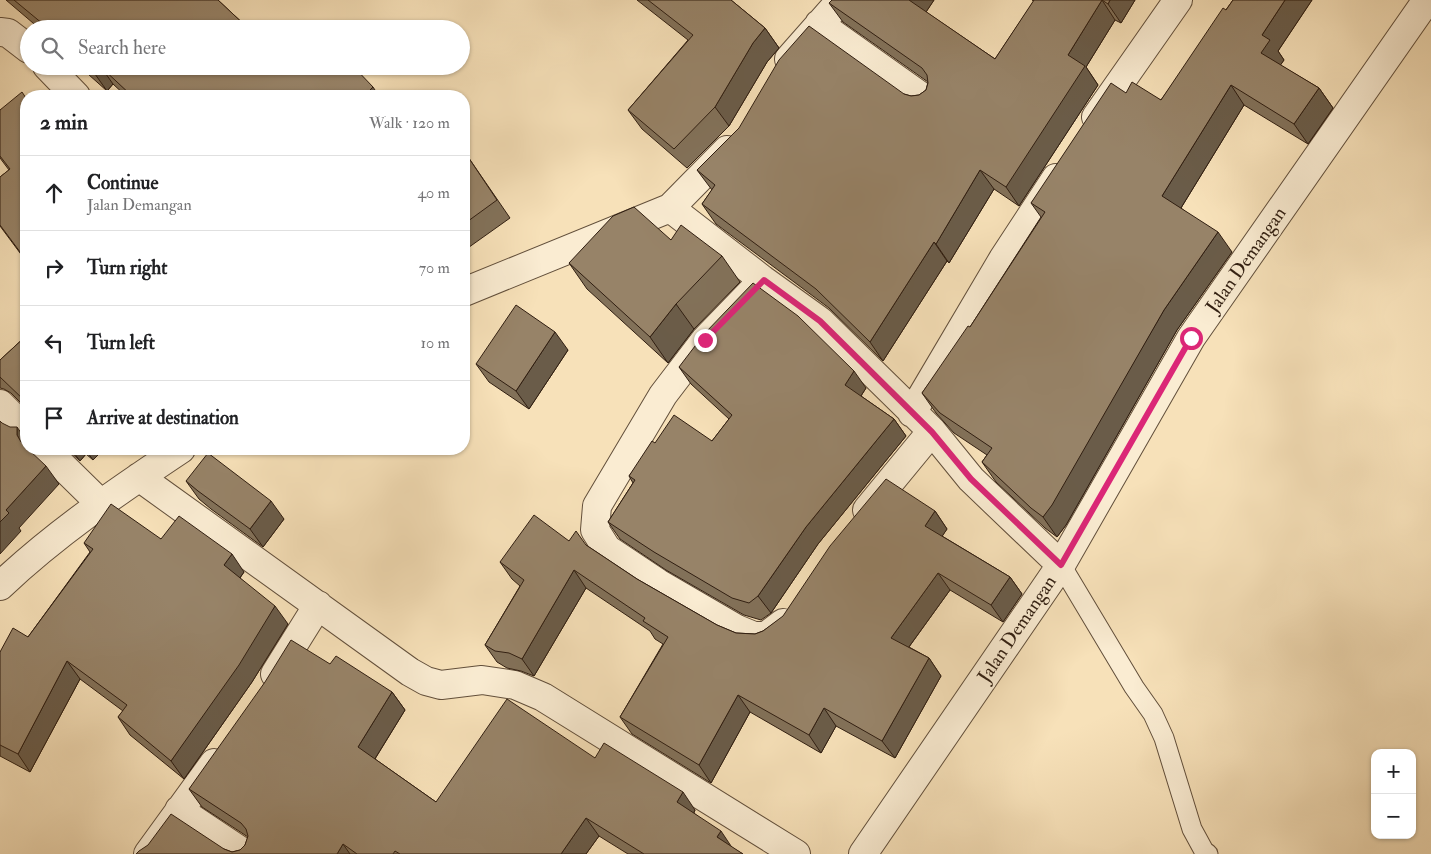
<!DOCTYPE html>
<meta charset="utf-8">
<style>
:root{--surface:#fff;--page:#f2f2f2;--text:#202124;--muted:#757577;--line:#e0e0e0}
body{margin:0;font-family:"IM FELL Double Pica",serif;background:var(--page);color:var(--text)}
.controls{position:absolute;right:15px;bottom:15px;display:grid;overflow:hidden;border-radius:10px;box-shadow:0 1px 4px #0004}
.controls button{width:45px;height:45px;display:grid;place-items:center;padding:0;border:0;border-bottom:1px solid var(--line);background:var(--surface);color:var(--text);font:25px sans-serif}
.stop{position:absolute;width:15px;height:15px;margin:-11px;border:4px solid #db2777;border-radius:50%;background:#fff}
.stop.end{background:#db2777;border-color:#fff;box-shadow:0 1px 5px #0008}
.list{margin:0;padding:0;list-style:none}
h2{display:flex;justify-content:space-between;align-items:center;height:65px;margin:0;padding:0 20px;font-size:21px}
h2 small{font-size:16px;font-weight:400;color:var(--muted)}
.list li{display:grid;grid-template-columns:32px 1fr auto;gap:15px;align-items:center;box-sizing:border-box;height:75px;padding:0 20px;border-top:1px solid var(--line)}
.list b{display:block;font-size:19px;white-space:nowrap}
.list p{margin:0;font-size:16px;white-space:nowrap;color:var(--muted)}
.list em{font-size:16px;font-style:normal;color:var(--muted)}
.icon{flex:none;width:28px;height:28px;fill:none;stroke:currentColor;stroke-width:2;stroke-linecap:round;stroke-linejoin:round}
.map{position:relative;flex:none;width:1431px;height:854px;overflow:hidden}
.search{position:absolute;background:var(--surface);box-shadow:0 1px 4px #0004;left:20px;top:20px;width:450px;height:55px;display:flex;align-items:center;gap:12px;box-sizing:border-box;padding:0 18px;border-radius:28px;color:var(--muted);font-size:19px}
.panel{position:absolute;background:var(--surface);box-shadow:0 1px 4px #0004;left:20px;top:90px;width:450px;height:365px;border-radius:20px}
.map>svg:first-child{display:block}
.lines{fill:none;stroke-linecap:round;stroke-linejoin:round}
.lane-casing{stroke:#624f3b;stroke-width:21}
.street-casing{stroke:#624f3b;stroke-width:30}
.lane{stroke:#faecd2;stroke-width:19}
.street{stroke:#faecd2;stroke-width:28}
.wall{fill:#827159;stroke:#301e11}
.shaded-wall{fill:#6a5c49;stroke:#301e11}
.building{fill:#978368;stroke:#301e11}
.route{stroke:#db2777;stroke-width:6}
.labels{text-anchor:middle;dominant-baseline:central;stroke-width:4;stroke-linejoin:round;paint-order:stroke}
.street-label{font-size:19px;fill:#301e11;stroke:#faecd2}
</style>
<div class="map">
<svg width="1431" height="854" viewBox="0 0 1431 854">
<rect width="100%" height="100%" fill="#f7e1b9"/>
<filter id="stains"><feTurbulence type="fractalNoise" baseFrequency=".004" numOctaves="4"/><feColorMatrix values="0 0 0 0 .2 0 0 0 0 .09 0 0 0 0 .02 0 0 0 .5 -.17"/></filter>
<radialGradient id="worn" r=".72"><stop offset=".6" stop-color="#630" stop-opacity="0"/><stop offset="1" stop-color="#630" stop-opacity=".3"/></radialGradient>
<g class="lines">
<g class="lane-casing">
<path id="lane" d="M1061,565L1134,687L1153,714L1164,738L1192,829L1204,851L1208,854"/>
</g>
<g class="street-casing">
<path id="street" d="M819,24L926,100
M0,32L8,33L29,49
M789,59L841,0
M47,66L76,96
M1096,117L1178,0
M670,208L727,150
M763,280L705,340L663,395L597,506L595,530L607,549L658,583L737,629L754,636H766L783,623
M464,292L670,208L763,280L820,321L932,431L971,479L1061,565
M0,404L26,430
M912,413L1003,259L1056,178
M45,449L101,504
M139,477L410,672L426,681L441,685L482,680L515,685L543,697L796,854
M867,510L932,431
M0,586C55,534 118,491 181,449
M275,674L318,605
M179,810L245,854
M148,854L214,763
M863,854L1061,565L1191,338L1427,0"/>
</g>
<use href="#lane" class="lane"/>
<use href="#street" class="street"/>
</g>
<path class="wall" d="M6,0H218L249,29H40Z
M637,0H731L765,28L779,48L767,62L729,126L687,168L642,129L628,110L688,40Z
M832,0H934L926,12L995,59L1034,1L1032,0H1135L1121,23L1115,20L1086,67L1098,85L1019,206L994,189L949,263L947,261L883,361L829,308L716,224L702,204L712,190L697,170L904,94L911,96L919,95L926,90L928,82L843,22L829,3Z
M1233,0H1312L1278,51L1284,60L1280,65L1319,88L1333,108L1308,144L1244,105L1181,208L1232,252L1177,330L1066,525L1057,537L1045,528L996,482L982,462L987,455L954,433L936,413L922,393L970,327L1041,217L1031,203L1126,93L1161,100Z
M79,66H353L379,96H126L113,84L107,91Z
M26,98V261L0,226V177L9,170L0,158V110Z
M464,151L510,218L465,250L464,249Z
M671,240L722,256L740,282L694,329L668,363L587,289L569,263Z
M26,336V408L11,393L4,389L0,388V360Z
M568,350L529,409L489,382L476,364Z
M679,367L866,388L861,396L894,419L906,436L818,544L771,613L761,620L744,615L666,570L620,539L608,522L633,483L629,476L655,443L712,441L729,419L691,384Z
M67,449H104L93,460L86,454L80,461Z
M186,481L284,519L263,547L211,509L199,499Z
M935,511L947,529L942,536L1010,577L1022,594L1003,622L950,590L909,647L929,658L941,676L895,758L836,726L821,753L750,712L711,783L632,734L620,717L663,644L655,639L650,631L586,588L534,676L521,671L507,668L497,662L485,645L520,586L512,579L500,562L569,541L586,545L637,579L717,625L736,633L755,634L763,631Z
M161,539L244,572L240,578L288,624L252,682L184,779L130,735L118,717L123,711L80,679L30,772L0,756V652L28,637L90,552L84,543Z
M330,664L392,692L405,710L375,759L436,802L595,758L695,810L694,813L731,847L743,854H628L599,836L586,854H136L224,849L232,852L240,850L245,845L248,837L202,807L189,789Z"/>
<path class="shaded-wall" d="M909,0H934L922,18Z
M1102,0L1115,20L1086,67L1098,85L1019,206L1006,187L1068,55Z
M1110,0H1135L1121,23L1108,4Z
M1285,0H1312L1278,51L1284,60L1275,73L1261,53L1262,35Z
M765,28L779,48L767,62L729,126L715,107L753,43Z
M101,67L113,84L107,91L95,74Z
M1231,85L1244,105L1176,216L1162,196Z
M373,87L379,96H364Z
M1319,88L1333,108L1308,144L1294,124Z
M980,170L994,189L949,263L936,244Z
M1218,232L1232,252L1177,330L1066,525L1057,537L1043,517L1164,310Z
M934,242L947,261L883,361L870,342Z
M676,304L694,329L668,363L650,337Z
M555,332L568,350L529,409L516,391Z
M854,371L866,388L857,402L845,385Z
M894,419L906,436L818,544L771,613L758,596L806,527Z
M17,427L26,440V449H30V453L34,460L21,442L17,435Z
M71,449H82L86,454L80,461Z
M85,449H104L93,460Z
M46,466L59,484L19,528L21,531L0,554V522L6,510Z
M271,501L284,519L263,547L250,529Z
M935,511L947,529L937,544L925,526Z
M232,554L244,572L236,583L224,565Z
M574,570L586,588L534,676L522,659Z
M938,573L950,590L903,655L891,638Z
M1010,577L1022,594L1003,622L991,605Z
M275,606L288,624L252,682L184,779L171,761Z
M929,658L941,676L895,758L882,741Z
M67,661L80,679L30,772L18,754Z
M392,692L405,710L371,765L358,747Z
M738,695L750,712L711,783L699,765Z
M824,708L836,726L821,753L809,735Z
M683,792L695,810L690,820L677,802Z
M586,818L599,836L586,854H561Z
M721,831L733,849L717,837Z
M343,844L350,854H337Z"/>
<path class="building" d="M14,0H218L249,29H49Z
M648,0H731L765,28L753,43L715,107L674,149L628,110L693,35Z
M832,0H909L995,59L1034,0H1110L1108,4L1102,0L1068,55L1085,66L1006,187L980,170L936,244L934,242L870,342L816,289L702,204L715,185L697,170L739,128L779,60L809,26L904,94L911,96L919,95L926,90L928,83L927,75L922,68L829,3Z
M1233,0H1285L1262,35L1270,40L1261,53L1319,88L1294,124L1231,85L1162,196L1218,232L1164,310L1052,505L1043,517L1031,508L982,462L992,448L940,413L922,393L968,326L970,327L1045,212L1031,203L1111,83L1126,93L1132,82L1161,100L1223,8L1226,10Z
M314,26L317,29H311Z
M86,66H353L373,87L364,96H132L101,67L95,74Z
M22,92L26,98V260L0,225V177L10,169L0,156V110Z
M464,151L497,200L464,224Z
M634,207L671,240L681,225L722,256L676,304L650,337L569,263L613,216Z
M753,283L798,316L854,371L845,385L894,419L806,527L758,596L749,603L732,598L654,552L608,522L635,480L629,476L652,441L655,443L674,415L712,441L732,415L679,367L705,333Z
M516,305L555,332L516,391L476,364Z
M26,336V404L25,401L0,377V360Z
M0,421L2,423L10,427H17V435L21,442L26,447V449H28L46,466L6,510L9,513L0,522Z
M208,453L271,501L250,529L198,491L186,481Z
M886,479L935,511L925,526L1010,577L991,605L938,573L891,638L929,658L882,741L824,708L809,735L738,695L699,765L620,717L668,637L643,621L645,618L574,570L522,659L509,653L495,651L485,645L524,580L500,562L534,515L569,541L576,531L586,545L637,579L717,625L736,633L755,634L763,631L783,616L830,546Z
M111,504L161,539L179,516L232,554L224,565L275,606L239,665L171,761L118,717L127,705L67,661L18,754L0,745V652L13,628L28,637L93,549L84,543Z
M291,640L330,664L336,656L392,692L358,747L436,802L507,699L595,758L604,743L683,792L677,802L721,831L717,837L743,854H644L586,818L561,854H400L395,851L393,854H357L343,844L337,854H136L139,851L148,845L171,814L224,849L232,852L240,850L245,845L248,836L246,829L241,823L189,789L265,682Z"/>
<g class="lines">
<path class="route" d="M705,340L764,280L820,321L932,432L971,479L1061,565L1191,338"/>
</g>
<g class="labels">
<g class="street-label">
<text transform="translate(1246 260) rotate(-55)">Jalan Demangan</text>
<text transform="translate(1017 629) rotate(-56)">Jalan Demangan</text>
</g>
</g>
<rect width="100%" height="100%" filter="url(#stains)"/>
<rect width="100%" height="100%" fill="url(#worn)"/>
</svg>
<div class="controls">
<button>+</button>
<button>−</button>
</div>
<div class="stop" style="left:1191px;top:338px"></div>
<div class="stop end" style="left:705px;top:340px"></div>
<div class="search"><svg class="icon" aria-label="search" viewBox="0 0 24 24"><circle cx="10" cy="10" r="6"/><path d="M15 15l6 6"/></svg>Search here</div>
<section class="panel">
<h2>2 min<small>Walk · 120 m</small></h2>
<ul class="list">
<li><svg class="icon" aria-label="ahead" viewBox="0 0 24 24"><path d="M12 20V5M6 11l6-6 6 6"/></svg><div><b>Continue</b><p>Jalan Demangan</p></div><em>40 m</em></li>
<li><svg class="icon" aria-label="right" viewBox="0 0 24 24"><path d="M7 20v-9h11M14 6l5 5-5 5"/></svg><div><b>Turn right</b></div><em>70 m</em></li>
<li><svg class="icon" aria-label="left" viewBox="0 0 24 24"><path d="M17 20v-9H6M10 6l-5 5 5 5"/></svg><div><b>Turn left</b></div><em>10 m</em></li>
<li><svg class="icon" aria-label="arrive" viewBox="0 0 24 24"><path d="M6 21V4h12l-3 4 3 4H6"/></svg><div><b>Arrive at destination</b></div></li>
</ul>
</section>
</div>
